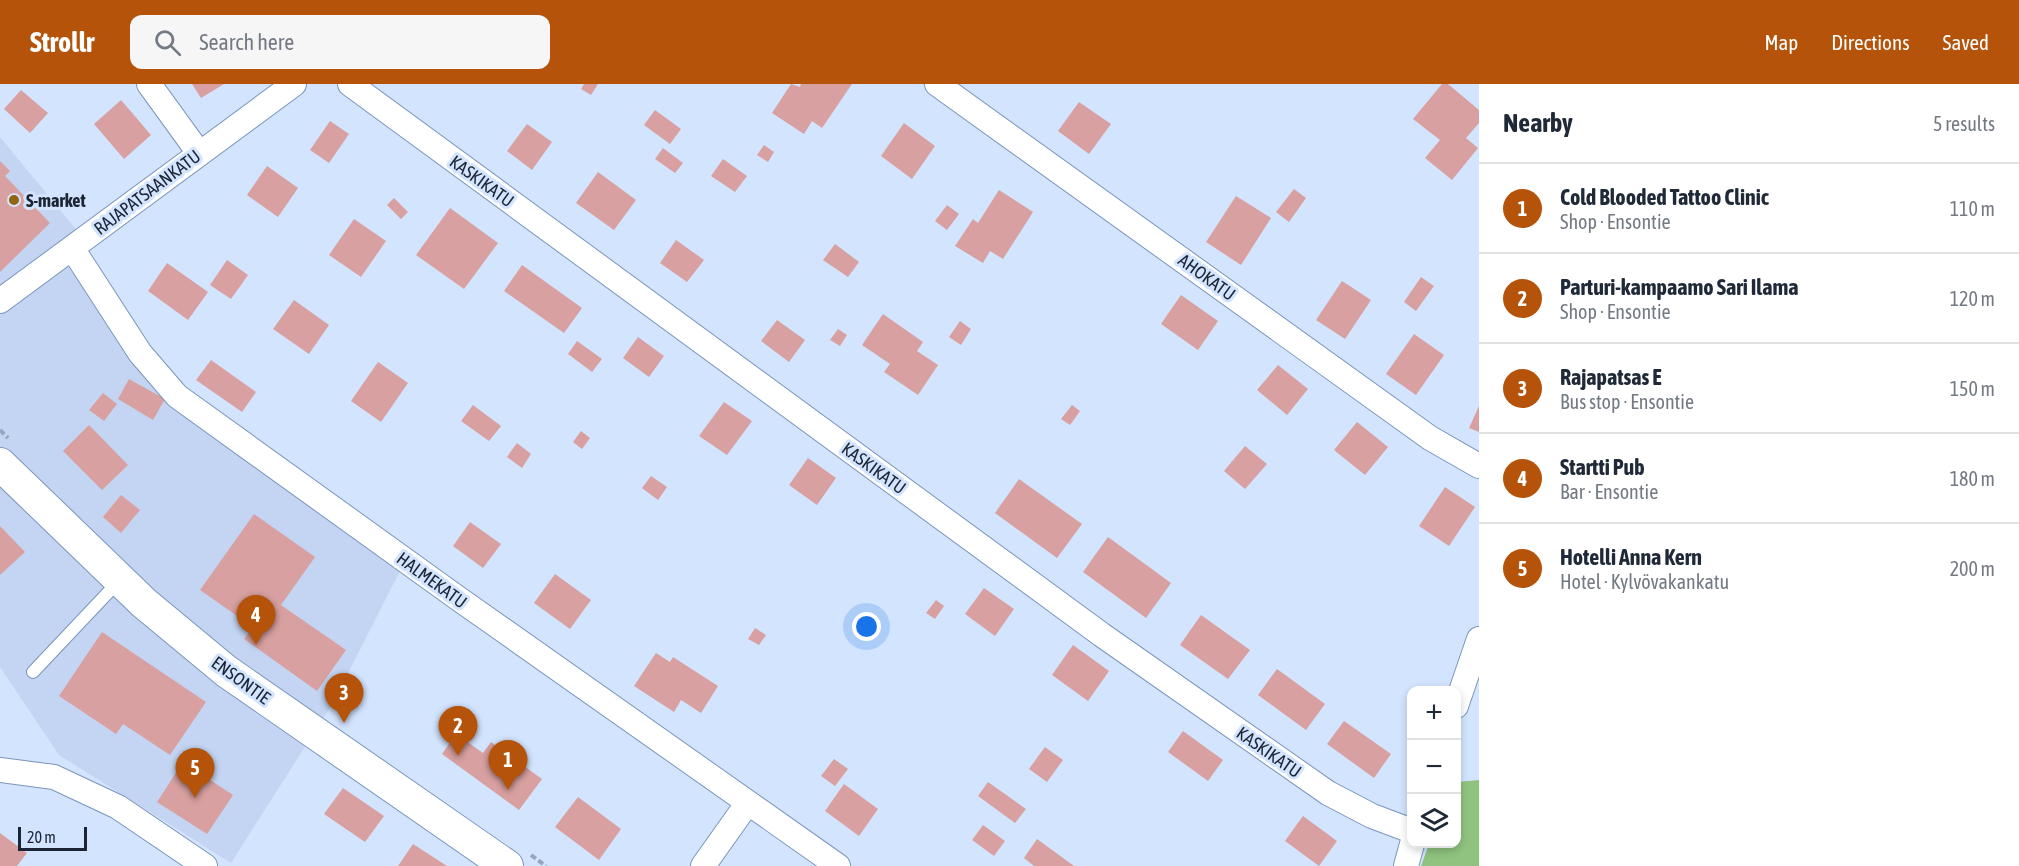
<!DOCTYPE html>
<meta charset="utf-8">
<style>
:root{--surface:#fff;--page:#f6f6f7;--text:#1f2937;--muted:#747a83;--line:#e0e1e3;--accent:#b45309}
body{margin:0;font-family:"Asap Condensed",sans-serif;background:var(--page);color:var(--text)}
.controls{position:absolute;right:18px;bottom:18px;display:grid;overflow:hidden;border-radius:12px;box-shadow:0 3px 9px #0003}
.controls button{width:54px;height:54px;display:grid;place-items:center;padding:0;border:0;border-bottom:2px solid var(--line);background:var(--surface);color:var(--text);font:30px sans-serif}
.scale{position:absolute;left:18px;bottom:15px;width:69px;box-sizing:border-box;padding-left:6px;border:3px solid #1a2434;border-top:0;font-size:16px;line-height:21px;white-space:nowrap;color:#1a2434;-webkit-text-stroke:4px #d3e4fe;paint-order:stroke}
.you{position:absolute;left:867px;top:543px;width:21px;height:21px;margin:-15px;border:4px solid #fff;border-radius:50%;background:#1a73e8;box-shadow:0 0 0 9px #1a73e833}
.badge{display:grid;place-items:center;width:39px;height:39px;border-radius:50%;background:var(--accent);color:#fff;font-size:20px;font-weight:700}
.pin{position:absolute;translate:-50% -50px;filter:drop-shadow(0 2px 3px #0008)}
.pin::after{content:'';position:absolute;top:32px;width:21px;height:18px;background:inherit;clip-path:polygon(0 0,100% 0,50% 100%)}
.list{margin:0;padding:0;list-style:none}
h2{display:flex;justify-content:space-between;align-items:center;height:78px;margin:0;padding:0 24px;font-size:26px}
h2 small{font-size:20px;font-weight:400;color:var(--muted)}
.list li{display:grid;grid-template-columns:39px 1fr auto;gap:18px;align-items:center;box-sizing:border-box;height:90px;padding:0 24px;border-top:2px solid var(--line)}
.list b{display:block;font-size:22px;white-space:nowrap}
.list p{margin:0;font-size:20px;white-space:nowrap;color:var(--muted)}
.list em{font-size:20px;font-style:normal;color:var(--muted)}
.icon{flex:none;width:33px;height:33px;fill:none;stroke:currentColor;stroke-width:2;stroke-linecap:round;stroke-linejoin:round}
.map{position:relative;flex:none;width:1479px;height:782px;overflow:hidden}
header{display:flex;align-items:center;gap:36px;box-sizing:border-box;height:84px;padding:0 30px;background:var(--accent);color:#fff}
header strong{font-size:28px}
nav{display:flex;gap:33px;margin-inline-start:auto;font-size:21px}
.search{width:420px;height:54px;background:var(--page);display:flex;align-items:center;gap:15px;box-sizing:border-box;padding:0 21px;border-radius:12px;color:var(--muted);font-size:22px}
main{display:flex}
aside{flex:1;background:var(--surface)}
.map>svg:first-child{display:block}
.built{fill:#c3d5f3}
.forest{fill:#8fc37f}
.building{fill:#d8a0a0}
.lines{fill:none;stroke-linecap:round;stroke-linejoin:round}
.service-casing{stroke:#7b95bc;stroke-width:14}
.minor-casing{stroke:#7b95bc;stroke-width:26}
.tertiary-casing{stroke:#7b95bc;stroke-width:34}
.path{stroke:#98a6bd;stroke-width:4;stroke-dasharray:6 3;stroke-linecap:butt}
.service{stroke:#fff;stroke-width:12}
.minor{stroke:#fff;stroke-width:24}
.tertiary{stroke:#fff;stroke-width:32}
.poi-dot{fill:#91660e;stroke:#d3e4fe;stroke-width:2}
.labels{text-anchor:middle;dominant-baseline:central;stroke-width:6;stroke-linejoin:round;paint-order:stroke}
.street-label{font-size:18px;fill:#1a2434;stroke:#d3e4fe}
.poi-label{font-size:18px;font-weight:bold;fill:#1a2434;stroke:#d3e4fe;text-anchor:start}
</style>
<header>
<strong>Strollr</strong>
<div class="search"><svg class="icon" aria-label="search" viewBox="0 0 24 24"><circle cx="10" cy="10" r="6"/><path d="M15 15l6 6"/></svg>Search here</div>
<nav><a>Map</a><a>Directions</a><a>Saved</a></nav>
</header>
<main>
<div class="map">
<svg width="1479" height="782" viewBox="0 0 1479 782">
<rect width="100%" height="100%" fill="#d3e4fe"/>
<path class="built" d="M0,53L89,161L68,183L182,329L402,483L334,617L231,779L59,671L0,583V377L7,370L0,362Z"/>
<path class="forest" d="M1479,696V782H1421L1429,760H1456L1457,698Z"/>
<path class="building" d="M192,0H224L201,14Z
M584,0H598L591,11L581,5Z
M791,0L800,3L801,0H852L822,44L812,37L804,50L772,29Z
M1442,0H1448L1479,26V39L1466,54L1478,64L1452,96L1425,74L1440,56L1413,35Z
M21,6L48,29L30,49L4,25Z
M121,16L151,51L124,75L94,40Z
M1079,18L1111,40L1089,70L1058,47Z
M655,26L681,45L670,60L644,41Z
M330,37L349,50L329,79L310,66Z
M904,39L935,62L912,95L881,72Z
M527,40L552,58L532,86L507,67Z
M764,61L774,68L768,78L757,71Z
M663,64L683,79L675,89L655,75Z
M723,75L747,92L735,108L711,92Z
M0,77L10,87L5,92L50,139L0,188Z
M267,82L298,104L278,133L247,111Z
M598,88L636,116L614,146L576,119Z
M1294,105L1306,114L1289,138L1276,128Z
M999,106L1033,128L1003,175L990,167L983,179L955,162L973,135L978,139Z
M1236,112L1271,134L1241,181L1206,158Z
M394,114L408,128L401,135L387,121Z
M947,121L959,130L947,146L935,137Z
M450,124L498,159L464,205L416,171Z
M354,135L386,157L361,193L329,171Z
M676,156L704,176L687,198L660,179Z
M835,160L859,178L848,193L823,176Z
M227,176L248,191L231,215L210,201Z
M167,179L208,208L188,236L148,207Z
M522,181L582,224L564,249L504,207Z
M1421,193L1434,202L1416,227L1404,218Z
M1342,197L1371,216L1345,255L1316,236Z
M1181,211L1218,237L1198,266L1161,240Z
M294,216L329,241L309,270L273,245Z
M883,230L923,258L917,267L938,281L918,311L884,288L890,280L862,261Z
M777,236L805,256L789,278L761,257Z
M960,237L971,245L961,261L949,253Z
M838,245L847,251L840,262L830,256Z
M1414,250L1444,271L1416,311L1386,290Z
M638,253L664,272L649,293L623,274Z
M577,257L602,275L592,288L568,270Z
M211,276L256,308L242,328L196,296Z
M378,278L408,299L381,338L351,317Z
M1278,281L1308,305L1287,331L1257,306Z
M129,295L165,315L153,336L118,315Z
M103,309L117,320L104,337L89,326Z
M724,318L752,337L727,371L699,352Z
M473,321L501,342L489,357L461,337Z
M1072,321L1080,327L1070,341L1061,335Z
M1479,322V348L1469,344Z
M1357,338L1388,363L1365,391L1334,366Z
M89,341L128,381L102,406L63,367Z
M581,347L590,354L582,365L573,358Z
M517,359L531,370L522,384L507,373Z
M1245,362L1267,380L1245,405L1224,387Z
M808,374L836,394L817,421L789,401Z
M651,392L667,403L658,416L642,404Z
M1019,395L1082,440L1057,474L995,429Z
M1445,403L1475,423L1449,462L1419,442Z
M121,411L140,426L121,449L103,433Z
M254,430L315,473L281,521L346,566L317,607L244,555L253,543L200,506Z
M470,438L501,460L483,484L453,462Z
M0,442L25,468L0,491Z
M1108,453L1171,499L1146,534L1083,488Z
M555,490L591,516L570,545L534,519Z
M984,504L1014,525L995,552L965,530Z
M936,516L944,522L935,535L926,529Z
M1201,531L1250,566L1228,595L1180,561Z
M755,544L766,551L759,561L748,555Z
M102,548L206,618L170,671L123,640L116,650L59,612Z
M1073,561L1109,587L1088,617L1052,591Z
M656,569L670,578L673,573L718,602L701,629L681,616L674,628L634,602Z
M1277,585L1325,620L1306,646L1258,611Z
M1344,637L1391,670L1374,694L1327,660Z
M1183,647L1223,676L1208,697L1168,668Z
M456,650L483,669L491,658L542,695L519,726L442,670Z
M1045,663L1063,676L1047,698L1029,685Z
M834,675L848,685L835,702L821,692Z
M183,678L233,711L207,750L157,718Z
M988,698L1026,725L1015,739L978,712Z
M844,700L878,725L859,752L825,727Z
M343,704L384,732L365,758L324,730Z
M578,713L621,745L599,776L555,743Z
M1303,732L1337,757L1319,782L1285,757Z
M983,741L1005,757L994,772L972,756Z
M0,749L27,769L17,782H0Z
M1037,755L1074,782H1034L1024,774Z
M413,760L447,782H398Z"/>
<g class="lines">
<g class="service-casing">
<path id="service" d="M33,588L119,497"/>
</g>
<g class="minor-casing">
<path id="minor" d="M149,0L199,69
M350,0L1102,551L1328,709L1372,732L1412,747
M937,0L1430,354L1479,382
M72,164L140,269L177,312L459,515L838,782
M0,217L294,0
M1456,622L1479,555
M0,686L54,693L118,723L205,782
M703,782L747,720
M1406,782L1412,760"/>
</g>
<g class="tertiary-casing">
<path id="tertiary" d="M0,380L144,519L226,587L507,782"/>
</g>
<path class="path" d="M0,346L8,354
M531,771L546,782"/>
<use href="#service" class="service"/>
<use href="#minor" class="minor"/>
<use href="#tertiary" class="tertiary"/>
</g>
<circle class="poi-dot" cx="14" cy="116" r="6"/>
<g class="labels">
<g class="street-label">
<text transform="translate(482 97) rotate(36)">KASKIKATU</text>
<text transform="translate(147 108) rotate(-37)">RAJAPATSAANKATU</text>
<text transform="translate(1207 193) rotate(36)">AHOKATU</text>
<text transform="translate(874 384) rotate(36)">KASKIKATU</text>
<text transform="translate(432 496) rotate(36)">HALMEKATU</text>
<text transform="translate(241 596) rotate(36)">ENSONTIE</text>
<text transform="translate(1269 668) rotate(35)">KASKIKATU</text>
</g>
<g class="poi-label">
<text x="26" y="116">S-market</text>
</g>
</g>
</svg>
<div class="controls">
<button>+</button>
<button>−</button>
<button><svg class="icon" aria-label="layers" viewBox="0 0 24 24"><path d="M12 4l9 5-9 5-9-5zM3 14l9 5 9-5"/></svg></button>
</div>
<div class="scale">20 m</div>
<div class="you"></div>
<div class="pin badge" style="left:508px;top:706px">1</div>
<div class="pin badge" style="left:458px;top:672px">2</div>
<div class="pin badge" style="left:344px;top:639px">3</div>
<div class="pin badge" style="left:256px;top:561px">4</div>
<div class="pin badge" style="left:195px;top:714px">5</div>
</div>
<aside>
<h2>Nearby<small>5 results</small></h2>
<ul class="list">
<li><span class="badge">1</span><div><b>Cold Blooded Tattoo Clinic</b><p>Shop · Ensontie</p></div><em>110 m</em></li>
<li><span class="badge">2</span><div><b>Parturi-kampaamo Sari Ilama</b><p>Shop · Ensontie</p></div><em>120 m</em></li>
<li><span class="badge">3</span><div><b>Rajapatsas E</b><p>Bus stop · Ensontie</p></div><em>150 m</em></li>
<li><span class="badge">4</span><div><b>Startti Pub</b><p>Bar · Ensontie</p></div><em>180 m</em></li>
<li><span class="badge">5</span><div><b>Hotelli Anna Kern</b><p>Hotel · Kylvövakankatu</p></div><em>200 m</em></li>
</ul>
</aside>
</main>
